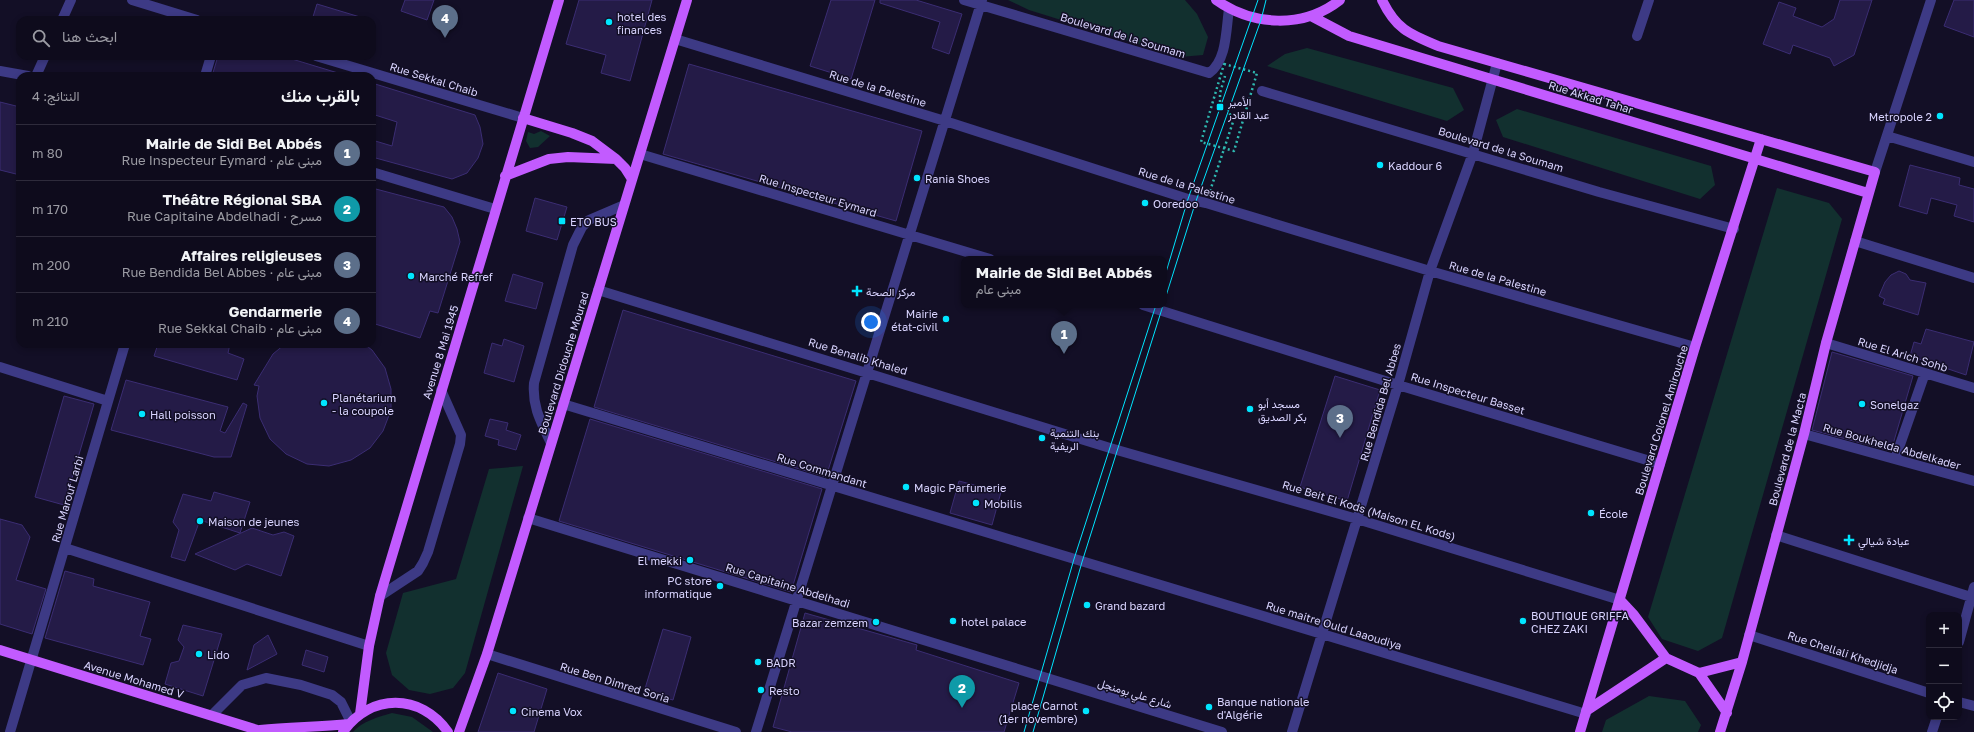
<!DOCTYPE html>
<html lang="ar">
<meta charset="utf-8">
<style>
:root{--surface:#0e0b1c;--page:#1c1929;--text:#f1f3f6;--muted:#9b9ba3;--line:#2e2b3b;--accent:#d93025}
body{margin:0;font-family:"Golos Text",Vazirmatn,sans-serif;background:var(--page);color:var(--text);direction:rtl}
.controls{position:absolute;right:12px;bottom:12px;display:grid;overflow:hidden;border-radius:8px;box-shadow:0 2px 6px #0003}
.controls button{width:36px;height:36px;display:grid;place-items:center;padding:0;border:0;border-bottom:1px solid var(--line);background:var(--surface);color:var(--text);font:20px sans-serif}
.you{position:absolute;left:871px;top:322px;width:14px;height:14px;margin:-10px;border:3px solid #fff;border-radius:50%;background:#1a73e8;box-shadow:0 0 0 6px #1a73e833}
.badge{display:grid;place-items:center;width:26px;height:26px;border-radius:50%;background:var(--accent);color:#fff;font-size:13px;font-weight:700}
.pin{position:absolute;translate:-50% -33px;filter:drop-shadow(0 1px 2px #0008)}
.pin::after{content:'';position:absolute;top:21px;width:14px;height:12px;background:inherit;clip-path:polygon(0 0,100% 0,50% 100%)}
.popup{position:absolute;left:961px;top:256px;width:206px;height:52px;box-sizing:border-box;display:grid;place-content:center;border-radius:8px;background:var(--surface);filter:drop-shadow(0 1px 3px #0005);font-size:13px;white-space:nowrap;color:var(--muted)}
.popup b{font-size:15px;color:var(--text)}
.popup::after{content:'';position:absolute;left:50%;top:100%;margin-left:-8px;border:8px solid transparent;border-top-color:var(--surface)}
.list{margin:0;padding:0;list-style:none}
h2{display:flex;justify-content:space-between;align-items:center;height:52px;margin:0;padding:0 16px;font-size:17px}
h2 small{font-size:13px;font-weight:400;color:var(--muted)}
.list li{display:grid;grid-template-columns:26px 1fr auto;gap:12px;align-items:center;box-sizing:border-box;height:56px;padding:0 16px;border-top:1px solid var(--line)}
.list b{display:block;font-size:15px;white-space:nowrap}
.list p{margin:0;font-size:13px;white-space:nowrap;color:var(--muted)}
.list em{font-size:13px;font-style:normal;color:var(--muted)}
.icon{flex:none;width:22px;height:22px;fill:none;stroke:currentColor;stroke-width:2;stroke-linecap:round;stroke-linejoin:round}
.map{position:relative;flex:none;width:1974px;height:732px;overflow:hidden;direction:ltr}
.search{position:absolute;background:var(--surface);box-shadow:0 2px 6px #0003;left:16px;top:16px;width:360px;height:44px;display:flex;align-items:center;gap:10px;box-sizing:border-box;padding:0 14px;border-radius:12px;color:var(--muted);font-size:15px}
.panel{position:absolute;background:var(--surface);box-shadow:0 2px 6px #0003;left:16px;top:72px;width:360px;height:276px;border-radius:12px;direction:rtl}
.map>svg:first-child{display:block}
.green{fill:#12302f}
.building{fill:#241b47;stroke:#3b2d73}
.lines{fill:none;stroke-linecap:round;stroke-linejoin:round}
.path{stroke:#2fb8b0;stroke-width:2.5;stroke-dasharray:2 3;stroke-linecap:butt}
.minor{stroke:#3d3a85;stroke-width:10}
.major{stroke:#c25bff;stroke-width:10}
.tram{stroke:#00e5ff;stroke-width:1}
.poi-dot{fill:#00e5ff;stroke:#130f26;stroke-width:1.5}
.labels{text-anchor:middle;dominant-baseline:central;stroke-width:3;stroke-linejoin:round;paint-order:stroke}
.poi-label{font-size:11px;fill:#d9d4ff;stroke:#130f26;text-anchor:start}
.street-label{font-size:11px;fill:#d9d4ff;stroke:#130f26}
</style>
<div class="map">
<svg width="1974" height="732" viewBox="0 0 1974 732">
<rect width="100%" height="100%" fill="#130f26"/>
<path class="green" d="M1008,0H1185L1197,14L1208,37L1203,55L1180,57L1029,10Z
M1307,48L1453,88L1464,110L1447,121L1267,66L1285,54Z
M1517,109L1711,166L1715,185L1700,199L1503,137L1496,120Z
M541,131L550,136L538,147L530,148L526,141L528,132L534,134Z
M1777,188L1829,203L1842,219L1722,638L1698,651L1662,639L1648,617Z
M523,466L465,673L453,688L430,694L409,690L392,675L386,653L403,593L456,579L489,469Z
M1649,696L1685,701L1701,725L1698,732H1602L1606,720Z
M392,713L412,717L433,732H353C362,721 379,717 392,713Z"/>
<path class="building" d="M405,0H434L427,20L401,11Z
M579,0H652L630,81L601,73L606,55L566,44Z
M831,0H875L851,79L810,66Z
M880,0H916L962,14L949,54L932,48L940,22L880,3Z
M1840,0H1872L1854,55L1834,66L1830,58L1793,45L1790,54L1763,44L1779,2L1796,8L1793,16L1822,27L1834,19Z
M1954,0H1974V37L1944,26Z
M317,4L360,17V20H312Z
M218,56H282L338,73L337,76H212Z
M689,64L922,131L896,221L663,154Z
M372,83L475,115L480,127L483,144L478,158L467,173L452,179L372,157V140L392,146L397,122L372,114Z
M0,102L20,107V175L0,170Z
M1910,165L1960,178L1959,185L1974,189V222L1954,216L1957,205L1931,198L1927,214L1899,206Z
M372,188L444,207L452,217L457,229L460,242L438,313L430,311L420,338L372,323Z
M535,198L567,207L557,240L526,231Z
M1899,271L1906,274L1910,280L1926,283L1918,315L1883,304L1885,299L1879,296L1885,282L1891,275Z
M513,274L543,283L536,309L505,301Z
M623,310L856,381L826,477L594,407Z
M1926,329L1974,342L1966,375L1910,356L1914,342L1921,344Z
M504,339L524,346L514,382L484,373L492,343L502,346Z
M158,344H230L228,353L244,359L237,380L154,356Z
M285,344H364L372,350L385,368L391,389V410L383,431L370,448L351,460L329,466L307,464L286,454L270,439L260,418L257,396L259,386L254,385L273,354Z
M1832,352L1913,376L1891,451L1812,430Z
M1335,376L1380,390L1347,501L1300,487Z
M126,380L228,407L220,431L225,433L243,403L247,405L231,457H214L111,430Z
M64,396L94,404L64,505L35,497Z
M490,419L508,423L506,430L521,435L516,450L498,445L499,440L485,436Z
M590,419L822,489L791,592L559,521Z
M959,481L1001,492L992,525L950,513Z
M214,492L250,502L240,533L200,520L185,561L171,557L179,530L173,522L183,494L211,501Z
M0,519L22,525L30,537L16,580L46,589L32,634L0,624Z
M252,528L273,535L284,532L294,536L281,576L247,564L235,570L195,554Z
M65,571L94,579L93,586L150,602L140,636L151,639L143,665L45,638Z
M805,613L917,645L916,650L1019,683L1004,732H792L773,727Z
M183,625L222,634L203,696L165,684L171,663L179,661L184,647L178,640Z
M663,629L691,637L673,700L644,692Z
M268,635L277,654L247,670L254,645Z
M306,650L328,657L324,672L302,665Z
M498,673L547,689L534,732H478Z"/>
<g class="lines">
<path class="path" d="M1224,64L1257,73L1234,151L1201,142Z
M1220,107V93L1225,76
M1210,191L1233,122L1228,109"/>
<path class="minor" d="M132,0L197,20
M964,0L1209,73C1227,61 1226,29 1229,9
M62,20L71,0
M1637,36L1649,0
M675,39L945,121L1188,199L1206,203L1430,271L1695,347
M316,56L523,118
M0,71L28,76
M36,76L45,56
M205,76L211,56
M1262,91L1599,192L1734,229
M1887,136L1974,162
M640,154L990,259
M372,172L495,209
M1875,172L1931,0
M1855,241L1974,278
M598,290L1110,448L1357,519L1620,600
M1143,305L1398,385L1660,464
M1826,343L1974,388
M0,367L108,401
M563,404L1586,714
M1804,434L1974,481
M551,443C541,422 532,407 534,383L573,245L582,227L589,220L624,205
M1895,459L1925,373
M528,518L1222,732
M1776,535L1974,598
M65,548L369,646
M380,596L418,571L423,563L428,552L460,444L461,435L441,390
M1749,635L1929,693
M1959,642L1974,587
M487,654L736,732
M1959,702L1974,706
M212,715L242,685L266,678L301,685L332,695L341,702L351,722
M10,732L125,344
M756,732L982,0
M1292,732L1398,385L1430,271L1473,153L1497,63
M1932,732L1937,717"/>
<path class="major" d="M1216,0C1253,26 1303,29 1340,0
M1382,0C1396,29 1409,34 1438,46L1875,172L1826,343L1804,434L1742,662L1720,732
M1311,16L1349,36L1868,193
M523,118L572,133L592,141L616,159
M505,176L549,159L568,157L616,159L625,168L632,179
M1620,600L1634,615L1666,658L1699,673L1727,713
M0,650L264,732
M1699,673L1742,662
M1586,711L1666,658
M360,714L369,646L380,596L559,0
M260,730C290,727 319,727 349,724
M343,732C370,693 421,693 448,732
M459,732L487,654L687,0
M1580,732L1695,347L1761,139"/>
<path class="tram" d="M1164,279L1188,199L1258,0
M1024,732L1074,559L1156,305
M1033,732L1082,562L1196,201L1261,20L1266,0"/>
</g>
<g class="poi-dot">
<circle cx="609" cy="22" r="4"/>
<rect x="1216" y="103" width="8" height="8" rx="2"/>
<circle cx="1940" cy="116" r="4"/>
<circle cx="1380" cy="165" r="4"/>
<circle cx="917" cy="178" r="4"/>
<circle cx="1145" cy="203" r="4"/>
<rect x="558" y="217" width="8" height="8" rx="2"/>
<circle cx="411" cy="276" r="4"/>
<path d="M855 285h4v4h4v4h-4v4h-4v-4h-4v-4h4z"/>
<circle cx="946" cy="319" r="4"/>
<circle cx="324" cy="403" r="4"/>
<circle cx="1862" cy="404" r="4"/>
<circle cx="1250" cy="409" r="4"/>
<circle cx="142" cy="414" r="4"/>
<circle cx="1042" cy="438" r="4"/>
<circle cx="906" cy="487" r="4"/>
<circle cx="976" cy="503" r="4"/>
<circle cx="1591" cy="513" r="4"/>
<circle cx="200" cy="521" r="4"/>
<path d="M1847 534h4v4h4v4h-4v4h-4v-4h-4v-4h4z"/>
<circle cx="690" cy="560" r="4"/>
<circle cx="720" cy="586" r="4"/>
<circle cx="1087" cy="605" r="4"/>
<circle cx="953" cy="621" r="4"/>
<circle cx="1523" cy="621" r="4"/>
<circle cx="876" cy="622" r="4"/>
<circle cx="199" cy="654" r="4"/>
<circle cx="758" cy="662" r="4"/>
<circle cx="761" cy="690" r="4"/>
<circle cx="1209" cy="707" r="4"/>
<circle cx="513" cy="711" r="4"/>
<circle cx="1086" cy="711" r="4"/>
</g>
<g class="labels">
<g class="poi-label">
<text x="617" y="16">hotel des<tspan x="617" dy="13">finances</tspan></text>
<text x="1228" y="101">الأمير<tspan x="1228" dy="13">عبد القادر</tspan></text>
<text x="1932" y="116" text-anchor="end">Metropole 2</text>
<text x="1388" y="165">Kaddour 6</text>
<text x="925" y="178">Rania Shoes</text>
<text x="1153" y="203">Ooredoo</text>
<text x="570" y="221">ETO BUS</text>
<text x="419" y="276">Marché Refref</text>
<text x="866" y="291">مركز الصحة</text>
<text x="938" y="313" text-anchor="end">Mairie<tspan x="938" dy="13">état-civil</tspan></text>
<text x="332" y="397">Planétarium<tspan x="332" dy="13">- la coupole</tspan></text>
<text x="1258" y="403">مسجد أبو<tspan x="1258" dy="13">بكر الصديق</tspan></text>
<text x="1870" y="404">Sonelgaz</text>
<text x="150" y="414">Hall poisson</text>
<text x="1050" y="432">بنك التنمية<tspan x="1050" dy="13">الريفية</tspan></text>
<text x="914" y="487">Magic Parfumerie</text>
<text x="984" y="503">Mobilis</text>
<text x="1599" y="513">École</text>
<text x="208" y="521">Maison de jeunes</text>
<text x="1858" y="540">عيادة شيالي</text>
<text x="682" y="560" text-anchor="end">El mekki</text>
<text x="712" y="580" text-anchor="end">PC store<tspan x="712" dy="13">informatique</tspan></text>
<text x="1095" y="605">Grand bazard</text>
<text x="1531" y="615">BOUTIQUE GRIFFA<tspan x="1531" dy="13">CHEZ ZAKI</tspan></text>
<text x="961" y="621">hotel palace</text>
<text x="868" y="622" text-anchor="end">Bazar zemzem</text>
<text x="207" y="654">Lido</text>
<text x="766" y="662">BADR</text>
<text x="769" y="690">Resto</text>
<text x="1217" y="701">Banque nationale<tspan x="1217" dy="13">d'Algérie</tspan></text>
<text x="1078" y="705" text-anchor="end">place Carnot<tspan x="1078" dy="13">(1er novembre)</tspan></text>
<text x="521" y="711">Cinema Vox</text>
</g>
<g class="street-label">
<text transform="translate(1123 35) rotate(17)">Boulevard de la Soumam</text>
<text transform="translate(434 79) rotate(17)">Rue Sekkal Chaib</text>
<text transform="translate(878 88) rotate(17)">Rue de la Palestine</text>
<text transform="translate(1591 97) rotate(17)">Rue Akkad Tahar</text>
<text transform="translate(1501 149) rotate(17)">Boulevard de la Soumam</text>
<text transform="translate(1187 185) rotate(17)">Rue de la Palestine</text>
<text transform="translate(818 195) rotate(17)">Rue Inspecteur Eymard</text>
<text transform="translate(1498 278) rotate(16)">Rue de la Palestine</text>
<text transform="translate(440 352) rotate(-73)">Avenue 8 Mai 1945</text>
<text transform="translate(1903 354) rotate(17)">Rue El Arich Sohb</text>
<text transform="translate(858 356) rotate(17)">Rue Benalib Khaled</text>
<text transform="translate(563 363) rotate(-73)">Boulevard Didouche Mourad</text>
<text transform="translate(1468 393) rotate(17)">Rue Inspecteur Basset</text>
<text transform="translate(1380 402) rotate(-74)">Rue Bendida Bel Abbes</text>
<text transform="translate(1661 420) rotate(-73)">Boulevard Colonel Amirouche</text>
<text transform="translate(1892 446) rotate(16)">Rue Boukhelda Abdelkader</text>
<text transform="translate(1787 449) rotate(-75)">Boulevard de la Macta</text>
<text transform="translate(822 470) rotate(17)">Rue Commandant</text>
<text transform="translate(67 499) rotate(-74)">Rue Marouf Larbi</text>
<text transform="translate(1369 510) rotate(17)">Rue Beit El Kods (Maison EL Kods)</text>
<text transform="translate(788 585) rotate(17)">Rue Capitaine Abdelhadi</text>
<text transform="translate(1334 625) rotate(17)">Rue maitre Ould Laaoudiya</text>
<text transform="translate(1843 652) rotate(18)">Rue Chellali Khedjidja</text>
<text transform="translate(134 679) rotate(17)">Avenue Mohamed V</text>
<text transform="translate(615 682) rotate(17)">Rue Ben Dimred Soria</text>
<text transform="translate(1135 693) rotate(17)">شارع علي بومنجل</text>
</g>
</g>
</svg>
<div class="controls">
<button>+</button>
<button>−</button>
<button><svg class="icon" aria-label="locate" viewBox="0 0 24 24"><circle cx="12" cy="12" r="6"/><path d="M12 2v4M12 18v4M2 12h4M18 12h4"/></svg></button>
</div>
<div class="you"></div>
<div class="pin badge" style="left:1064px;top:354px;background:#5c6f8a">1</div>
<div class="popup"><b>Mairie de Sidi Bel Abbés</b>مبنى عام</div>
<div class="pin badge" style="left:962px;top:708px;background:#0f9aa8">2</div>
<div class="pin badge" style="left:1340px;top:438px;background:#5c6f8a">3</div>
<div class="pin badge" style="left:445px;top:38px;background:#5c6f8a">4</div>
<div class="search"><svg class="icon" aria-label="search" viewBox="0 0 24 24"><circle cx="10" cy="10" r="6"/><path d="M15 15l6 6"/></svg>ابحث هنا</div>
<section class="panel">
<h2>بالقرب منك<small>النتائج: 4</small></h2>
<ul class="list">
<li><span class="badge" style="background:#5c6f8a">1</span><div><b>Mairie de Sidi Bel Abbés</b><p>مبنى عام · Rue Inspecteur Eymard</p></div><em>80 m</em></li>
<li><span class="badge" style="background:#0f9aa8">2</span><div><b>Théâtre Régional SBA</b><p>مسرح · Rue Capitaine Abdelhadi</p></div><em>170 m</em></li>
<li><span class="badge" style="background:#5c6f8a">3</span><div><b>Affaires religieuses</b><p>مبنى عام · Rue Bendida Bel Abbes</p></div><em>200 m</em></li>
<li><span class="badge" style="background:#5c6f8a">4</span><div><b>Gendarmerie</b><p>مبنى عام · Rue Sekkal Chaib</p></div><em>210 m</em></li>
</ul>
</section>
</div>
